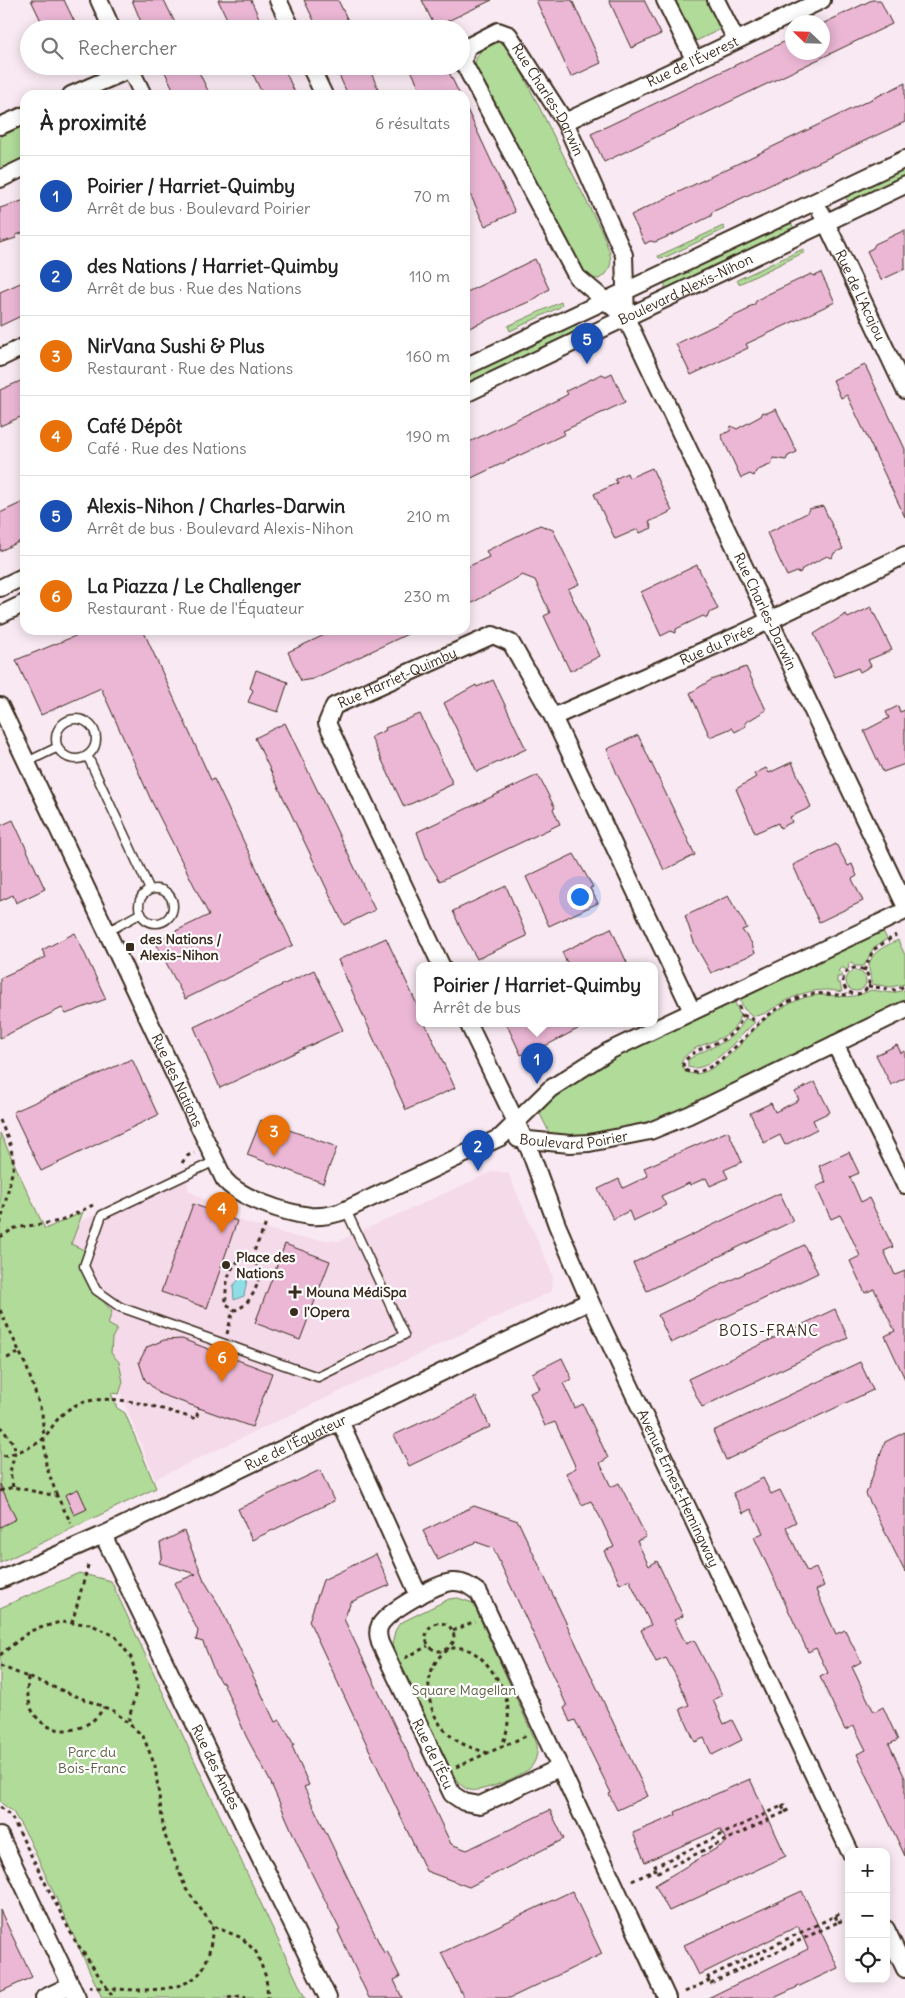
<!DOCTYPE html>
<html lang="fr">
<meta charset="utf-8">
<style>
:root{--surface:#fff;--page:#f6f6f6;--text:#222;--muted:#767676;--line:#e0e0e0;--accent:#3b2a1e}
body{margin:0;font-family:Delius,sans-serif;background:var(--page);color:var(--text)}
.controls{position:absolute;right:15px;bottom:15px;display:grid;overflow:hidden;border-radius:10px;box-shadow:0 2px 12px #0003}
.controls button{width:45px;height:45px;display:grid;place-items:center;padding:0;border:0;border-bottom:1px solid var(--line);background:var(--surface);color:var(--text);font:25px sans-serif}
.compass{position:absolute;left:785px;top:15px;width:45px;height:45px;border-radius:50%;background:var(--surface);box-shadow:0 2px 12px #0003;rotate:293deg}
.you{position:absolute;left:579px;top:896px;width:18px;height:18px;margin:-12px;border:4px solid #fff;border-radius:50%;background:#1a73e8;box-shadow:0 0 0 8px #1a73e833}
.badge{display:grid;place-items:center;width:32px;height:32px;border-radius:50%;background:var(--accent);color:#fff;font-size:16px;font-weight:700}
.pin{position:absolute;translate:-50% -41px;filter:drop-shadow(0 1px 2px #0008)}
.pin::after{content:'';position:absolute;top:26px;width:18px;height:15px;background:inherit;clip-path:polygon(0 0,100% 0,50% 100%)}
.popup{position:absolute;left:416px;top:962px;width:242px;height:65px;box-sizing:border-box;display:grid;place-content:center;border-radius:10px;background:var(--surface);filter:drop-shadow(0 1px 4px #0005);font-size:16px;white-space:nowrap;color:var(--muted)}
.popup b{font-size:19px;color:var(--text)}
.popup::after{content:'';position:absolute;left:50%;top:100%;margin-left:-10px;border:10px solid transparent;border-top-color:var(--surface)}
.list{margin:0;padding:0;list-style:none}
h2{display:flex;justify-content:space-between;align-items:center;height:65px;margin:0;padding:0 20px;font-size:21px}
h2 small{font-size:16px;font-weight:400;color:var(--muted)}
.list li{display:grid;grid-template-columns:32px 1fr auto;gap:15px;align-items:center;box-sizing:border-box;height:80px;padding:0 20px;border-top:1px solid var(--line)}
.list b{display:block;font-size:19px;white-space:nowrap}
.list p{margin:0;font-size:16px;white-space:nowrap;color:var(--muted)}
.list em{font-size:16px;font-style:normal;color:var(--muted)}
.icon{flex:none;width:28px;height:28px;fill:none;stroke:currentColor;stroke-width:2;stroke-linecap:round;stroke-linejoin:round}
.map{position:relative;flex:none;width:905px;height:1998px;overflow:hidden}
.search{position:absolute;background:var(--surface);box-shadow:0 2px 12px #0003;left:20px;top:20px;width:450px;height:55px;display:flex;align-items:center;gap:12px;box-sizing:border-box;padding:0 18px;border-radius:28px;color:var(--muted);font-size:19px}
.panel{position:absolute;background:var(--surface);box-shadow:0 2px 12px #0003;left:20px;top:90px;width:450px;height:545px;border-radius:15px}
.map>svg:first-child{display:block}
.built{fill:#f5dae9}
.green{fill:#b0db99;stroke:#76825c}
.water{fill:#8ddee6;stroke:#6c9696}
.building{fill:#ebb7d5;stroke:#3b2a1e}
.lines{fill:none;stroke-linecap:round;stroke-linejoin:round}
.lane-casing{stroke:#3b2a1e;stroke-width:11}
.street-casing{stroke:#3b2a1e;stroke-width:20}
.path{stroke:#3b2a1e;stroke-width:3;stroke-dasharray:4 4;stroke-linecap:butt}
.lane{stroke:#fff;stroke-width:8}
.street{stroke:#fff;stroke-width:16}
.poi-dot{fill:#3b2a1e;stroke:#fff;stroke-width:2}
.labels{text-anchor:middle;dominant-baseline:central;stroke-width:4.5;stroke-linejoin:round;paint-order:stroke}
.street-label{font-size:14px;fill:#3b2a1e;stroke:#fff}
.poi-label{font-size:14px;font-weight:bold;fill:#3b2a1e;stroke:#fff;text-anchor:start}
.park-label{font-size:14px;fill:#5e5f43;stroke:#fff}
.neighbourhood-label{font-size:15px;letter-spacing:1px;fill:#3b2a1e;stroke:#fff}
</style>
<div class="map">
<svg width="905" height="1998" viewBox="0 0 905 1998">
<rect width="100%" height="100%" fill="#f9e9f2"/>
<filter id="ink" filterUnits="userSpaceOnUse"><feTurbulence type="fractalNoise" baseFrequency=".02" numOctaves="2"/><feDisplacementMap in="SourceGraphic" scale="10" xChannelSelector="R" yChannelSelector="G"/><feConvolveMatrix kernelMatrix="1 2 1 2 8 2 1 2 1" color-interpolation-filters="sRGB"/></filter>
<g filter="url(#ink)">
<path class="built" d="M185,1168L189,1191L244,1222L300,1238L339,1241L494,1171L508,1173L553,1276L552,1291L155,1479L57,1234Z"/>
<path class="green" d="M674,0H709L723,28L694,42Z
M498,42L509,47L603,234C609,253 619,265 599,279L585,277L474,68C476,53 483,45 498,42Z
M25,125V159L0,170V137Z
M905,164V180L850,206L844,193Z
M789,219L796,232L669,293L662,279Z
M723,226L725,229L666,257L659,258L658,256Z
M803,249L805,252L739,284L737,280Z
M561,302L562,305L560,307L510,331L508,326Z
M574,321L580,335L465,389V373Z
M877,931H883L887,939L874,947L864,966H854L852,962L848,964L849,968L846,970L842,967L838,971L842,974L841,977H837V983H840L842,992C820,987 800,992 781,1004C771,1009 764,1016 753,1016L744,1009L739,998Z
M898,940L905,955V984L891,987L872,984C873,979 869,973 869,968C869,952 886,946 898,940Z
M846 981a10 10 0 1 1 20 0a10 10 0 1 1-20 0Z
M871,990L892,993L905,990V1002C870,1022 832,1037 795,1054C718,1091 639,1142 550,1134L540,1114C570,1068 682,1025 734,1000L740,1015C732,1048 692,1037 681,1063L685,1071C710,1087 749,1032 767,1018C782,1007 804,994 823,995C844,996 851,1000 871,990Z
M745,1018L755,1022C740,1035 710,1075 688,1067V1060C709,1045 734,1045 745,1018Z
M0,1133L45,1229L83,1212L71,1244L84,1250C80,1274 97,1295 112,1311L108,1324L117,1329L112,1338L111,1353L119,1362L123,1382L119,1394L111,1393L117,1408L125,1413L156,1488L0,1563Z
M79,1573L111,1581L305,1998H102L28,1837L13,1812L0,1802V1608Z
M458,1598L473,1603L537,1744C538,1753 536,1763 529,1769C519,1777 481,1793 470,1790C462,1788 457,1781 453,1774L392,1645L395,1631L400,1623L449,1599Z"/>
<path class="water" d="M241,1277L247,1280L244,1296L234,1300L233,1286Z"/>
<path class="building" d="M31,0H64L78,29H45Z
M132,0H164L178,29H144Z
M218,0H251L264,29H232Z
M304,0H338L352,29H318Z
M422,0H492L435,27Z
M536,0H572L601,63L571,77Z
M609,0H644L661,34L631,48Z
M872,0H880L892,24L604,162L591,134L792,38V52H822V24Z
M162,66H196L210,95H176Z
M249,66H283L296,95H263Z
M335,66H368L381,95H348Z
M409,66H446L460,95H423Z
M905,83V122L712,212L711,216L676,233L655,242L650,241L645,244L631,215Z
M465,105L515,212L485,226L465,183Z
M25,200V232L16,235V238L0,243V208Z
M905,230V269L881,280L867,251L873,248L875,244Z
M535,259L549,289L533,300L469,328L465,319V293Z
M821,273L835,302L746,344L748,348L691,375L676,344L749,309L748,307L754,305L756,301L764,296L811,274L815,276Z
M25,281V314L0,326V292Z
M865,365L905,449V517L847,395L841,398L833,380Z
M612,373L625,402L563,431L565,434L465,481V444L563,397L568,394L566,391L602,374L606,376Z
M25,379V415L0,426V390Z
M776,409L797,452L788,456L786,460L773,458L772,464L756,471L754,476L750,474L741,478L721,435L730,431L731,426L737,429L761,416L763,412L767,413Z
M652,468L672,511L649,522L652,528L640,533L638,529L615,539L594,494L617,483L615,479L627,473L629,478Z
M25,501V539L0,551V513Z
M823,506L843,549L834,553L832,558L827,556L802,569L800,573L797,572L787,576L767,533L807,513L809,509Z
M540,525L553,530L579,584L568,589L600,656L570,671L544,616L550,613L535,580L522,575L465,607V568L489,557L486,551Z
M697,565L718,609L709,613L707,618L703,616L676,629V633L671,631L661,636L641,592Z
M871,607L892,650L868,660L871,666L860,672L858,668L835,677L814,634L846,614L848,618Z
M90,630H143L211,780L214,779L293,945L185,999L155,941L209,915L151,800L101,688L41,715L16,660Z
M335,630H416L313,679L301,681L288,652Z
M746,667L766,710L745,723L746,726L735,732L732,728L710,737L690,693L711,680Z
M256,670L288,682L278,712L248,702L253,690L250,688Z
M493,680L526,749L477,772L444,703L476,685L477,687Z
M898,706L900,712L905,710V764L883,772L864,731L889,718L886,712Z
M420,714L453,784L404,807L371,737L386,730L385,728Z
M285,723L375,910L344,925L255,738Z
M638,735L695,855L664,870L617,774L607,749Z
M792,762L811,807L790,817L792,822L780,828L778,823L755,833L736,789L756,777L754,774L766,768L769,773Z
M538,775L555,808L553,809L560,824L440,881L427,860L417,832Z
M13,820L45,889L16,903L13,895L0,901V826Z
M836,844L848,866L852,864L857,876L852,879L863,901L819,922L793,865Z
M574,854L593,887L590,888L598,903L549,926L526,877Z
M506,886L527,936L477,959L462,932L453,911Z
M728,896L747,928L742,930L751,942L755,953L711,973L695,945L685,916Z
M611,928L628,965H568L562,952Z
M75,933L106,999L66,1014L62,1008L0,1038V978L46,957L42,950Z
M386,938L420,1011V1023H425L455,1088L406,1110L338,960Z
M314,970L343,1030L220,1088L194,1027Z
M506,1023H589L549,1044L521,1055Z
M897,1045L901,1053L905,1051V1078L891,1085L876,1055Z
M132,1059L158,1115L41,1171L13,1112Z
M815,1082L830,1112L813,1120L817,1129L785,1145L780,1135L764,1143L750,1113L771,1103L775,1112L799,1100L795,1092Z
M261,1120L337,1147L323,1183L247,1155Z
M728,1131L742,1162L724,1170L728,1178L710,1186L706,1178L690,1185L689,1183L661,1196L666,1205L633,1221L629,1211L613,1219L598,1189L619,1179L623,1188L648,1176L644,1168Z
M849,1152L859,1173L850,1177L861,1202L869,1198L893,1247L884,1251L895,1275L905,1271V1379L885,1336L895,1331L874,1289L865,1293L850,1261L860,1256L849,1232L840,1215L831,1219L816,1187L826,1182L819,1166Z
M780,1193L793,1221L647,1291L633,1263Z
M193,1204L237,1221L207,1308L161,1292Z
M285,1244L330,1261L300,1340L255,1323Z
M804,1245L818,1273L671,1343L658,1315Z
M835,1309L848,1338L702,1407L688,1379Z
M182,1339L272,1373L252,1427L160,1394L145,1380L139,1362L147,1347L164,1340Z
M562,1358L572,1379L563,1383L575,1408L583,1404L608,1458L600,1463L611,1487L619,1483L636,1516L646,1537L637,1541L649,1566L657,1561L683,1616L674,1620L686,1644L694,1640L712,1675L722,1695L713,1700L724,1724L732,1720L742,1740L712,1755L704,1738L695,1742L680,1709L689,1705L675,1674L666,1658L656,1662L641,1630L651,1625L629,1579L620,1584L604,1551L614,1547L600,1517L591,1501L582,1505L566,1473L576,1468L555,1422L545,1426L530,1393L540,1389L532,1373Z
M860,1362L873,1390L726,1460L713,1431Z
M476,1397L490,1427L409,1466L394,1435Z
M905,1432V1572L866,1494L885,1442Z
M320,1470L334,1501L252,1540L238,1509Z
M763,1478L771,1494L780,1490L796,1522L786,1527L807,1572L816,1568L824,1586L816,1590L823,1606L836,1634L845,1630L861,1662L852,1667L865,1694L874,1712L883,1707L898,1740L889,1744L905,1778V1856L857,1754L866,1750L854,1726L845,1730L820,1677L828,1673L816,1648L808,1652L754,1537L763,1533L751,1509L743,1513L733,1493Z
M0,1484L16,1519L0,1527Z
M78,1489L87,1509L74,1515L65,1495Z
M474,1506L518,1521L648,1796L617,1810L609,1794L611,1793L575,1720L570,1722L564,1708L567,1706L493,1548L476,1542L438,1560L423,1531Z
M184,1531L204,1580L220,1607L275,1722L280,1720L294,1745L292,1746L309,1785L304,1787L384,1953L387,1951L400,1977L394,1980L402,1998H369L338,1931L340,1930L302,1854L270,1781L246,1736L223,1682L221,1683L215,1673L203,1642L196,1640L198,1631L174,1583L196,1574L159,1563L162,1556L160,1543Z
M376,1554L390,1585L351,1602L344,1619L451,1844L467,1850L550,1810L564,1839L469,1887L426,1871L309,1621L323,1580Z
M750,1779L786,1856L669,1911L655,1885L727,1842L720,1829L645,1862L633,1833L676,1815L675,1812Z
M572,1891L602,1954L510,1998H464L441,1953Z
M802,1891L838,1968L774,1998H708L808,1949L798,1926L699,1975L684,1945Z
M0,1910L32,1977L0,1992Z"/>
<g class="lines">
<g class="lane-casing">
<path id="lane" d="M56 739a20 20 0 1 1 40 0a20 20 0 1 1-40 0Z
M88,757L150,890
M27,762L58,747
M139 906a17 17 0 1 1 34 0a17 17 0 1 1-34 0Z
M107,932L141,913
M215,1161L102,1215L84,1266L96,1290L120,1307L318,1377L404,1335L346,1210"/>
</g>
<g class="street-casing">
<g id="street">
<path d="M99,0L112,29"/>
<path d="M278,0L292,29"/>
<path d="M665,0L694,59"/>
<path d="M716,0L736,40"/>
<path d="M129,66L143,95"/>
<path d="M310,66L324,95"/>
<path d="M71,95L131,69"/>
<path id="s1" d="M565,122L822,0"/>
<path d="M0,126L25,115"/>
<path d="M0,179L25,167"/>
<path id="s2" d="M821,212L905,390"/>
<path id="s3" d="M626,318L577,277L463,62L467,47L498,31L509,35L565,122L624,255L626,318L905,905"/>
<path d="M0,358L25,346"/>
<path d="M465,367L905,159"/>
<path id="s4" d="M465,394L905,185"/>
<path d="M0,588L25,576"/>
<path d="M0,615L25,603"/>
<path id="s5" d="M0,706L224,1179C239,1198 286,1213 310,1216C320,1217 331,1215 341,1212L501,1137L550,1089L609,1051L905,911"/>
<path id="s6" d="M553,717L739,635L905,555"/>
<path id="s7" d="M441,965L327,723L334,706L493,635L511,643L553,717L692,1011"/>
<path id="s8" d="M468,1023L530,1151L557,1225L590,1301L850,1852"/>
<path d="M835,1044L905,1185"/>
<path id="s9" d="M518,1139L570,1144L589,1143L650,1131L689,1115L905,1010"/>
<path d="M340,1421L419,1596"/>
<path id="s10" d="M103,1535L328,1998"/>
<path id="s11" d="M0,1580L103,1535L590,1301"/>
<path d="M559,1768L480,1805L464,1802L452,1794L380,1643C378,1637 377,1631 380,1625C389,1610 436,1584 452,1582C464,1581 471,1587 479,1593L667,1998"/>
<path d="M0,1836L77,1998"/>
<path d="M886,1929L905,1969"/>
<path d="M44,1998L71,1985"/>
</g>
</g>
<path class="path" d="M843 981a13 13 0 1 1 26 0a13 13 0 1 1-26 0Z
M864,971L873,950L896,935
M868,986L895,990L905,986
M739,1006L742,1018C729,1050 696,1041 683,1064L685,1070C708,1084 748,1031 765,1018C778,1007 795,997 812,994C822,992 844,998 850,993
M743,1015L759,1022
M0,1120L10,1144L14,1164L0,1226
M182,1163L187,1156L194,1153
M0,1237L15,1228L61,1221L93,1205
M249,1257C270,1267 253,1306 235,1310L226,1304C225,1286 227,1261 249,1257Z
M251,1258L266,1224
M0,1310L27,1368L42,1413L46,1465L57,1496
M227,1334L233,1310
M7,1358L19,1353
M0,1426L14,1444L15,1453L0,1457
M13,1487L10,1472L15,1453C25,1449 35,1446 43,1439C51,1430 55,1420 65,1412C98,1385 158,1408 196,1419L199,1408
M0,1491L13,1487L57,1496L71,1523
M426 1637a14 14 0 1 1 28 0a14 14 0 1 1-28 0Z
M72,1623L89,1562
M453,1631L475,1621
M0,1655L30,1631L60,1622L90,1624L115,1636L132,1659L137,1687L128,1723
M405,1658L428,1646
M0,1666L114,1711L143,1736L155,1766L164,1833L186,1889L213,1926L242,1938L256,1952L266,1977L268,1998
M28,1677C27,1688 27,1697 31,1708C45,1740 89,1735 104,1707
M488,1753C478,1750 468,1747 459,1742C393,1700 448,1593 499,1682C511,1702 511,1727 501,1747
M456,1767L528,1735
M782,1806L785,1812L658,1872L655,1866Z
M782,1806L789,1803
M0,1807L11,1816L74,1939L114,1998
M785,1812L791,1808
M632,1881L657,1869
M835,1916L838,1922L711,1983L708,1977L835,1916L841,1913
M838,1922L844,1920
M89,1987C120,1989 183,1998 202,1970C210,1956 211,1942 213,1926
M685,1992L710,1980
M228,1998L240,1996L246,1998"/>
<use href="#lane" class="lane"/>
<use href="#street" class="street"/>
</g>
</g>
<g class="poi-dot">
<rect x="125" y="942" width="10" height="10" rx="2.5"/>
<circle cx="226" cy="1265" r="5"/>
<path d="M292.5 1284.5h5v5h5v5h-5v5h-5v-5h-5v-5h5z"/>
<circle cx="294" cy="1312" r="5"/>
</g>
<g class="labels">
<g class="street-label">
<text stroke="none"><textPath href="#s1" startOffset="141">Rue de l'Éverest</textPath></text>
<text stroke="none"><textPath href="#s3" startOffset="445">Rue Charles-Darwin</textPath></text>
<text stroke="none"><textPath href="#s4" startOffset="244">Boulevard Alexis-Nihon</textPath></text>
<text stroke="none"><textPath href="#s2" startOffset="92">Rue de L'Acajou</textPath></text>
<text stroke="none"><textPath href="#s3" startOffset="1006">Rue Charles-Darwin</textPath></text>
<text stroke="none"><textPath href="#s6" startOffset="179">Rue du Pirée</textPath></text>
<text stroke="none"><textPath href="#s7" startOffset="355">Rue Harriet-Quimby</textPath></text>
<text stroke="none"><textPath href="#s5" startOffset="414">Rue des Nations</textPath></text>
<text stroke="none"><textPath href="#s9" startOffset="56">Boulevard Poirier</textPath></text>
<text stroke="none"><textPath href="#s11" startOffset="326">Rue de l'Équateur</textPath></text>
<text stroke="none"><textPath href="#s8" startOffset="511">Avenue Ernest-Hemingway</textPath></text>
<text transform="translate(433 1754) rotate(64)">Rue de l'Écu</text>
<text stroke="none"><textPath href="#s10" startOffset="258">Rue des Andes</textPath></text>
</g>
<g class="poi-label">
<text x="140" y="939">des Nations /<tspan x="140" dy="16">Alexis-Nihon</tspan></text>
<text x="236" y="1257">Place des<tspan x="236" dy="16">Nations</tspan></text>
<text x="306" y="1292">Mouna MédiSpa</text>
<text x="304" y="1312">l'Opera</text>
</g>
<g class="park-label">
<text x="464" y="1690">Square Magellan</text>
<text x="92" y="1752">Parc du<tspan x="92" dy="16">Bois-Franc</tspan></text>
</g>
<g class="neighbourhood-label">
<text x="769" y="1330">BOIS-FRANC</text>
</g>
</g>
</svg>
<div class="controls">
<button>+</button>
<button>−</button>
<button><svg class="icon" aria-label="locate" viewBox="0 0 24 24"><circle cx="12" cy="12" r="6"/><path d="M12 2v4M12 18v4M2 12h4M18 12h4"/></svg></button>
</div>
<svg class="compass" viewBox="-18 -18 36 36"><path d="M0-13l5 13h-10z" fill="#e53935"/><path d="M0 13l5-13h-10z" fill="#767676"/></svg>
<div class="you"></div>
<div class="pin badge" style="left:537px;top:1084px;background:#1a4fb4">1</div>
<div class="popup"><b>Poirier / Harriet-Quimby</b>Arrêt de bus</div>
<div class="pin badge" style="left:478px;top:1171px;background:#1a4fb4">2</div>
<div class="pin badge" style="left:274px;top:1156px;background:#e8710a">3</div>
<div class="pin badge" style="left:222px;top:1233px;background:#e8710a">4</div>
<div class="pin badge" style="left:587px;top:364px;background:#1a4fb4">5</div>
<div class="pin badge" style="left:222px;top:1382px;background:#e8710a">6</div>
<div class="search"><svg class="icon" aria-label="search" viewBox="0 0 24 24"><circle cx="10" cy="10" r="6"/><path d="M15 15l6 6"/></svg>Rechercher</div>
<section class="panel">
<h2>À proximité<small>6 résultats</small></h2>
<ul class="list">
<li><span class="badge" style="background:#1a4fb4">1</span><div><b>Poirier / Harriet-Quimby</b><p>Arrêt de bus · Boulevard Poirier</p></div><em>70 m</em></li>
<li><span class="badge" style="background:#1a4fb4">2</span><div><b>des Nations / Harriet-Quimby</b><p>Arrêt de bus · Rue des Nations</p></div><em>110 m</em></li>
<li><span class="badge" style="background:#e8710a">3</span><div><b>NirVana Sushi &amp; Plus</b><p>Restaurant · Rue des Nations</p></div><em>160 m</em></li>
<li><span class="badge" style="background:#e8710a">4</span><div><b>Café Dépôt</b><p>Café · Rue des Nations</p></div><em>190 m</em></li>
<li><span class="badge" style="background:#1a4fb4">5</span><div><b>Alexis-Nihon / Charles-Darwin</b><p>Arrêt de bus · Boulevard Alexis-Nihon</p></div><em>210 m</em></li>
<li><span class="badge" style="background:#e8710a">6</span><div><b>La Piazza / Le Challenger</b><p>Restaurant · Rue de l'Équateur</p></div><em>230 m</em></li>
</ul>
</section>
</div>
